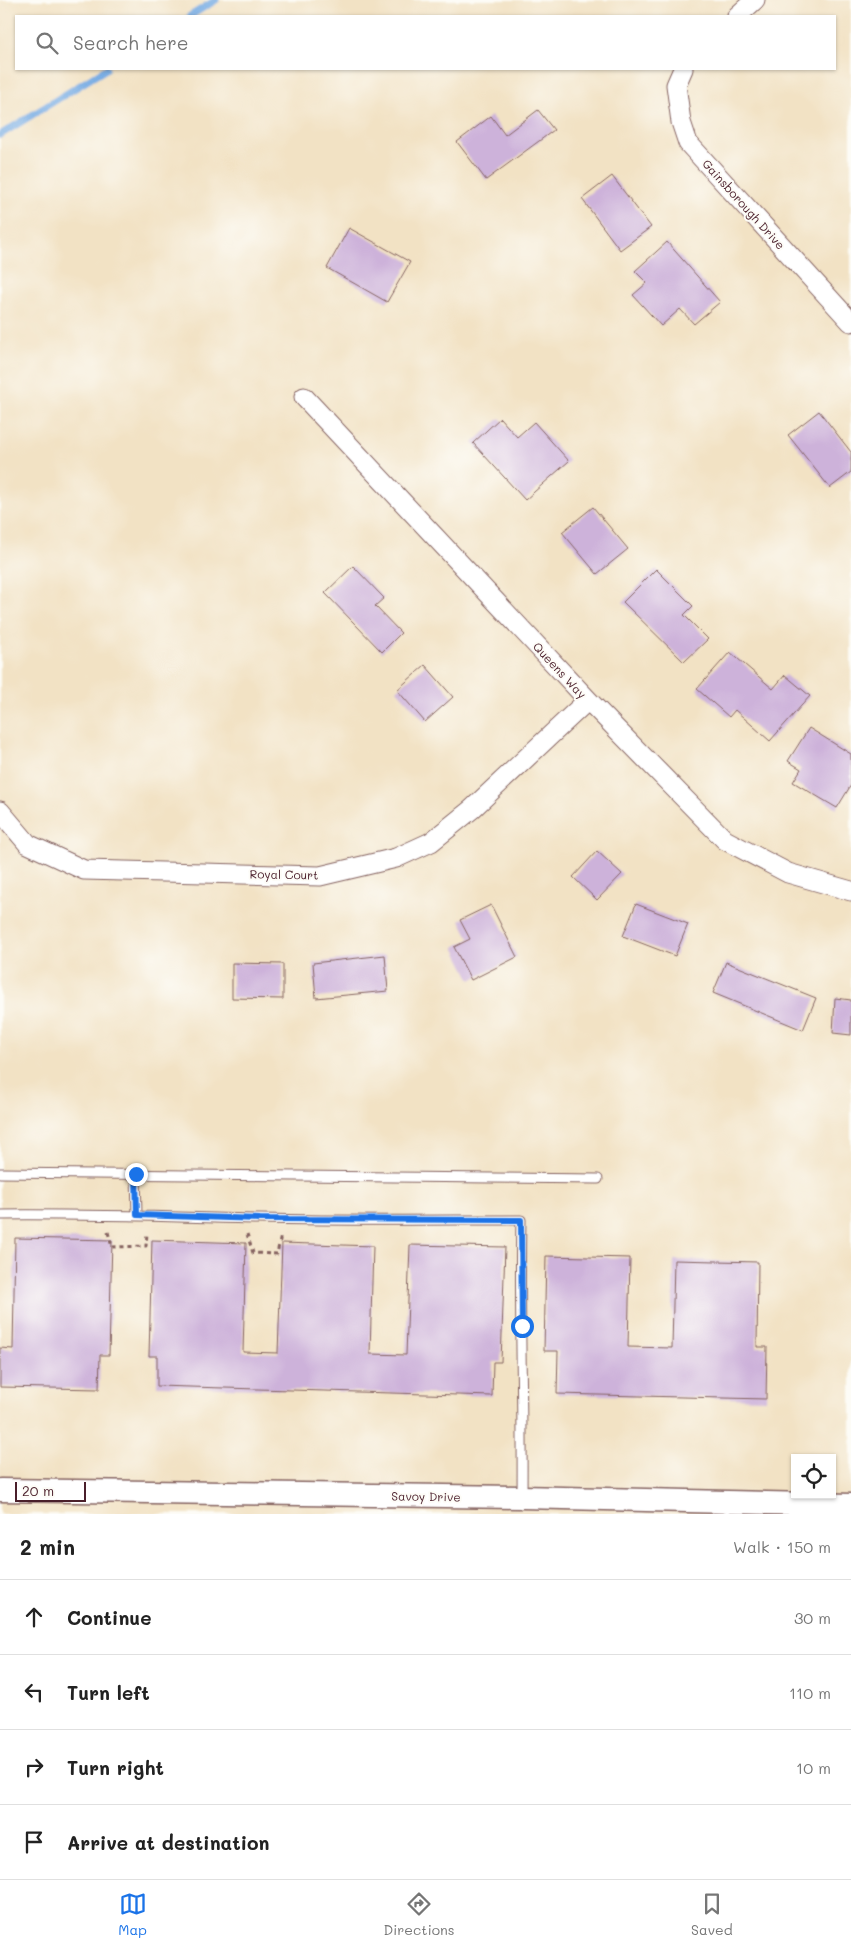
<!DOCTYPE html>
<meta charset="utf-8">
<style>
:root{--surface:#fff;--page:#f6f6f6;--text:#222;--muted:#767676;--line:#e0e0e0;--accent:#1a73e8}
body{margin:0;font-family:Mali,sans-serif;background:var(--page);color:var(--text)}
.controls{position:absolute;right:15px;bottom:15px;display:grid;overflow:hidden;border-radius:0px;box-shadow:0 1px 4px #0004}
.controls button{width:45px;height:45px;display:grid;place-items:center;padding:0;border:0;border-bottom:1px solid var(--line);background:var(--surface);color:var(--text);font:25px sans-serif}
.scale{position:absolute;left:15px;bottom:12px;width:71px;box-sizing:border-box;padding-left:5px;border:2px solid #4a1f2b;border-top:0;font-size:14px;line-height:18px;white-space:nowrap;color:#4a1f2b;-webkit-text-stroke:4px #fdfcf7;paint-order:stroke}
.stop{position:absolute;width:15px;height:15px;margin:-11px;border:4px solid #1a73e8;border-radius:50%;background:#fff}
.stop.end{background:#1a73e8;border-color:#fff;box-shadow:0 1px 5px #0008}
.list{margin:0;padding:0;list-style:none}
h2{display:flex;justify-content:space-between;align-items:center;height:65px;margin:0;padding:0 20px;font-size:21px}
h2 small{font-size:16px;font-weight:400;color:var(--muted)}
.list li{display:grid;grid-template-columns:32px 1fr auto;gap:15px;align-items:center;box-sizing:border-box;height:75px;padding:0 20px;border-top:1px solid var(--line)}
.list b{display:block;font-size:19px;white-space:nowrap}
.list em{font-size:16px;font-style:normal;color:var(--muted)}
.icon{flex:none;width:28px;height:28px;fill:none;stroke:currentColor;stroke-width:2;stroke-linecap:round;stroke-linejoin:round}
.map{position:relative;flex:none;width:851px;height:1514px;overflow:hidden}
.search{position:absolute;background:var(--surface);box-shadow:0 1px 4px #0004;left:15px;right:15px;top:15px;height:55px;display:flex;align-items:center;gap:12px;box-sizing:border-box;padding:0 18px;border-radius:0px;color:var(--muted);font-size:19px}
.sheet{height:365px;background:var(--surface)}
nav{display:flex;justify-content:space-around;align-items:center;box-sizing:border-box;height:70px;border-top:1px solid var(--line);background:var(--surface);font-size:14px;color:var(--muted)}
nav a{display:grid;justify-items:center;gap:2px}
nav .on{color:var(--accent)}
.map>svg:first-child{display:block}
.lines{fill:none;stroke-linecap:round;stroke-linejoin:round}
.stream{stroke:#75aae3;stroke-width:7}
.building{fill:#cdb2da}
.service-casing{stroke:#856361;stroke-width:11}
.minor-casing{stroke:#856361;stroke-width:21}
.tertiary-casing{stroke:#856361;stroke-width:25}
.path{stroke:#856361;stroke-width:3;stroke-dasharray:4 4;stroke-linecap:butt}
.service{stroke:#fff;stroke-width:9}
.minor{stroke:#fff;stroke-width:19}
.tertiary{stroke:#fff;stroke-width:22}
.route{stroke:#1a73e8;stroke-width:6}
.labels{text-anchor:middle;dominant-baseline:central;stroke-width:4;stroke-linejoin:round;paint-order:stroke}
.street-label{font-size:12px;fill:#4a1f2b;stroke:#fdfcf7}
</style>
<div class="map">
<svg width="851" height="1514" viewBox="0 0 851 1514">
<rect width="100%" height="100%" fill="#fdfcf7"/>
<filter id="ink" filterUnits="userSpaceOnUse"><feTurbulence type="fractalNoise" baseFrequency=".02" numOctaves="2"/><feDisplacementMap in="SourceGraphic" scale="10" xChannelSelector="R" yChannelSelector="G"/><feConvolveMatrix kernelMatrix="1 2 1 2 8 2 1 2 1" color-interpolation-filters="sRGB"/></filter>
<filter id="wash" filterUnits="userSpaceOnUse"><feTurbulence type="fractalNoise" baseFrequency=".0096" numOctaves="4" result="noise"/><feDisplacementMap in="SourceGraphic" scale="20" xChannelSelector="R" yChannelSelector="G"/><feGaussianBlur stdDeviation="1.12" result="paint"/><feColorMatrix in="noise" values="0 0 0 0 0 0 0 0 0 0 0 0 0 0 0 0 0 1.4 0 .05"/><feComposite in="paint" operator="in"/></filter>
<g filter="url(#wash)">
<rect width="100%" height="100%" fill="#f2e2c4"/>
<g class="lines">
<path class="stream" d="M190,16L216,0
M0,135L106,69"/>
</g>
<g id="blocks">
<path class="building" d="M538,110L554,130L486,180L457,142L491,116L505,135Z
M612,176L651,227L620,250L582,199Z
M349,228L410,262L387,302L327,268Z
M667,242L720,302L694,324L680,309L661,326L633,295L647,283L635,271Z
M819,411L851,452V472L830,488L788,435Z
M500,418L517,437L534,422L569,461L525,500L473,443Z
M593,507L628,549L597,574L562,532Z
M353,566L384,598L375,606L401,633L382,652L325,593Z
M656,569L693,606L684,615L708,639L684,662L623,602Z
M730,652L773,689L785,675L810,696L770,741L735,710L729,717L697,689Z
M425,665L453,697L425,722L397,690Z
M809,728L851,754V785L837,808L793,782L801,769L788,761Z
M597,851L622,874L597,900L573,877Z
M636,904L688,924L675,956L623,936Z
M491,905L517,957L471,980L454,947L470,939L460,920Z
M385,955L388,991L316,998L313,963Z
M726,962L816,998L803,1030L713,993Z
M232,963L283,964V999L232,998Z
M835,998L851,1000V1035L833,1033Z
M15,1238L112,1240L109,1355H100L99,1389L0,1387V1348L13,1349Z
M152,1240L246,1243L243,1352L278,1353L282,1243L373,1246L370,1354L406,1355L410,1245L505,1247L501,1362H493L492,1396L157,1386V1356H149Z
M546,1256L630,1258L628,1347L672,1348L674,1260L758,1262L757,1347H767L766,1399L557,1394L558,1351H544Z"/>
</g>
</g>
<g filter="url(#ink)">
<use href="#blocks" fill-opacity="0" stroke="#856361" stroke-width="1"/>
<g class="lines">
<g class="service-casing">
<path id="service" d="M0,1173L598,1179
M136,1174L137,1215
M0,1215C86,1214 172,1217 259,1219C346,1221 434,1220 521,1220C519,1312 523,1404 522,1496"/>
</g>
<g class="minor-casing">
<path id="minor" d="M737,16L755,0
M683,69L676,85L681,122L688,143L851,322
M304,397L588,700L725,840L788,873L851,891
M0,811L28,844L84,870L320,876L396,858L431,842L472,809L588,700"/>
</g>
<g class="tertiary-casing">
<path id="tertiary" d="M0,1490L522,1497L851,1505"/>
</g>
<path class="path" d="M108,1232L112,1247L146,1246L147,1233
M247,1234L253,1253L277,1254L281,1235"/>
<use href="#service" class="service"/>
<use href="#minor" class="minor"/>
<use href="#tertiary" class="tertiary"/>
</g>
</g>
<g class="lines" filter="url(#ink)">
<path class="route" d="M136,1174L137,1215L260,1219L521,1220L522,1326"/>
</g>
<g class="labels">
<g class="street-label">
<text transform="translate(744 204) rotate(48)">Gainsborough Drive</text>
<text transform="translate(560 670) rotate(47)">Queens Way</text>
<text transform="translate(284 874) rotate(1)">Royal Court</text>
<text transform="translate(426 1496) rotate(1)">Savoy Drive</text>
</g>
</g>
</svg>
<div class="controls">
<button><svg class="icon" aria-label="locate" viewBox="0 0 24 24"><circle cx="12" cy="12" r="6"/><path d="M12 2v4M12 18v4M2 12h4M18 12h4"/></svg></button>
</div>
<div class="scale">20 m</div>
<div class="stop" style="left:522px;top:1326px"></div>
<div class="stop end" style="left:136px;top:1174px"></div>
<div class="search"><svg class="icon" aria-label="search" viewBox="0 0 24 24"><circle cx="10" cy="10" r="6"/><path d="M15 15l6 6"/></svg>Search here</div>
</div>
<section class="sheet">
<h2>2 min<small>Walk · 150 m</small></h2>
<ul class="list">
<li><svg class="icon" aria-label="ahead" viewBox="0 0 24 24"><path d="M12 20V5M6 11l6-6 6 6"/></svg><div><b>Continue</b></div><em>30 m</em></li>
<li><svg class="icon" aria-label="left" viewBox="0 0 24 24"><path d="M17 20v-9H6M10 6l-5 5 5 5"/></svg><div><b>Turn left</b></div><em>110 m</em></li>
<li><svg class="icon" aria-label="right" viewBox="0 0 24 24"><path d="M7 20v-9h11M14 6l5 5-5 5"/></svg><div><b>Turn right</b></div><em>10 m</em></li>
<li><svg class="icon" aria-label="arrive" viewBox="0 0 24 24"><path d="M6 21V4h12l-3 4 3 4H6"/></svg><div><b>Arrive at destination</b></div></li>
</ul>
</section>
<nav>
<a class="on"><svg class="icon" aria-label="map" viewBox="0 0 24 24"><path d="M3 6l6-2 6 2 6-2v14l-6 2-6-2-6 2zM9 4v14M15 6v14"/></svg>Map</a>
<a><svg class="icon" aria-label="directions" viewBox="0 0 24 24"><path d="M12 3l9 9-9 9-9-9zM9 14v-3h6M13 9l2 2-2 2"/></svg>Directions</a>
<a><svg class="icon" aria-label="saved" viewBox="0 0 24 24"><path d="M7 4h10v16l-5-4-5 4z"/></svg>Saved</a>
</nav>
